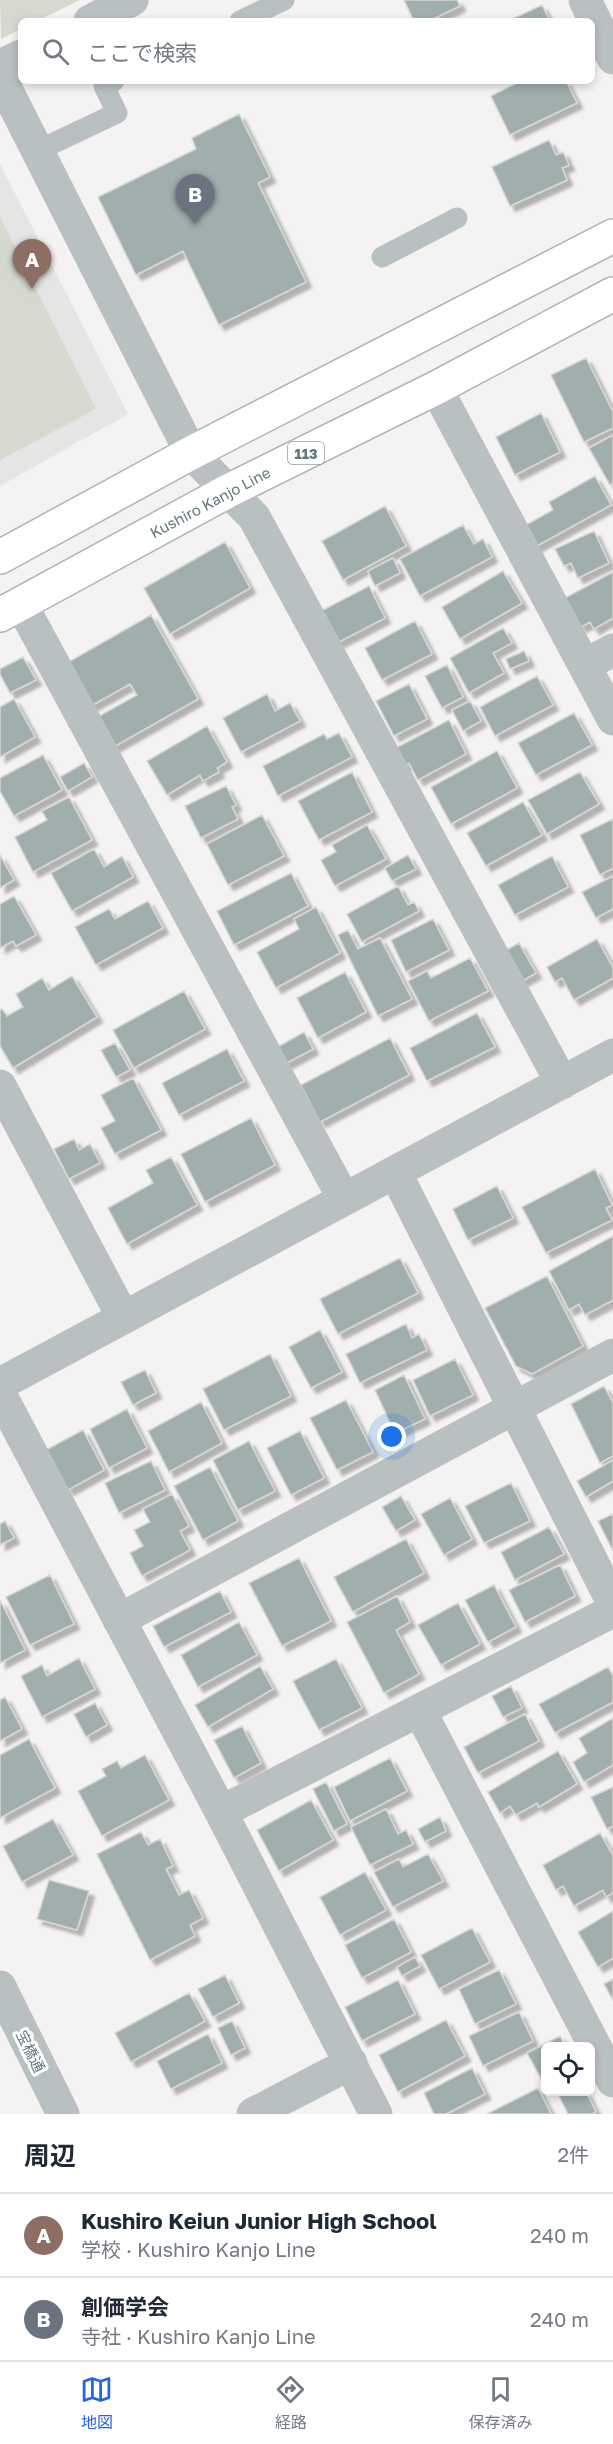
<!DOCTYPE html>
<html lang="ja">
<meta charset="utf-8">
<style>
:root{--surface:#fff;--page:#f2f2f3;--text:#1f2937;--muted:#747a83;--line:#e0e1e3;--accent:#2563eb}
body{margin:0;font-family:"Golos Text","Noto Sans JP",sans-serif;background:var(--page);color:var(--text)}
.controls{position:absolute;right:18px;bottom:18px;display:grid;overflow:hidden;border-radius:9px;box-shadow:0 3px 9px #0003}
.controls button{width:54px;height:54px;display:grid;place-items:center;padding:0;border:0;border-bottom:2px solid var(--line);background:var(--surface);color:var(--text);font:30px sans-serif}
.you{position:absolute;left:392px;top:1437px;width:21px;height:21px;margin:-15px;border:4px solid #fff;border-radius:50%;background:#1a73e8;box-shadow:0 0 0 9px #1a73e833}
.badge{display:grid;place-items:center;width:39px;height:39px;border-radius:50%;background:var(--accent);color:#fff;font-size:20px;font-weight:700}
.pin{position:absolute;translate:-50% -50px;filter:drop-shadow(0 2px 3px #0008)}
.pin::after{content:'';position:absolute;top:32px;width:21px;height:18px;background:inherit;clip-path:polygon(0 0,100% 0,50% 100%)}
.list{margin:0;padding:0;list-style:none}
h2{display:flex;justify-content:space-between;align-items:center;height:78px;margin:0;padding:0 24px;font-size:26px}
h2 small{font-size:20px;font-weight:400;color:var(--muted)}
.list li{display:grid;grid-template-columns:39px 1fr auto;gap:18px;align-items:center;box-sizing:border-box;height:84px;padding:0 24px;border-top:2px solid var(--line)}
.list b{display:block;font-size:22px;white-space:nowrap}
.list p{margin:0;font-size:20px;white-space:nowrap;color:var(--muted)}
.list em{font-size:20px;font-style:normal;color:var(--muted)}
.icon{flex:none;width:33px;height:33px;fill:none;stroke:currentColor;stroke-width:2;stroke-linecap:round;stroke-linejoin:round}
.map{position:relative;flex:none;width:613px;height:2114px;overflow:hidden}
.search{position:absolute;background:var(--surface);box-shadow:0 3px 9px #0003;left:18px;right:18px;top:18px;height:66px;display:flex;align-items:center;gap:15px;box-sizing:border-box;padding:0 21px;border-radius:9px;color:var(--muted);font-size:22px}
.sheet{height:246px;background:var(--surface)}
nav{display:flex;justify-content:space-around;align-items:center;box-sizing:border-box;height:84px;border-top:2px solid var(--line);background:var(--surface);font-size:16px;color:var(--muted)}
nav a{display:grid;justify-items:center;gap:3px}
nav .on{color:var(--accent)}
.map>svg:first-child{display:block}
.built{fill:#e5e5e4}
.green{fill:#d6d9d0}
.building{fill:#a0aeae;stroke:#d6d5d4;stroke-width:1.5;filter:url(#shadow)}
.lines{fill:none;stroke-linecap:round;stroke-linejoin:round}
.primary-casing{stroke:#adb5b6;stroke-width:36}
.service{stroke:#b9c0c1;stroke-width:21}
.minor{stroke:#b9c0c1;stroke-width:33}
.tertiary{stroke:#b9c0c1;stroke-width:33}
.primary{stroke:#fff;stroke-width:33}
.labels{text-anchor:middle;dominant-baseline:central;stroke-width:6;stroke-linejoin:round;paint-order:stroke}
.shield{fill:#fff;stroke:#90a1a3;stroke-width:1.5}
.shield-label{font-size:14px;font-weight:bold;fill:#60797b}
.street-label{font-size:15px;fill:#60797b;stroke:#fff}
</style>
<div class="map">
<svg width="613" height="2114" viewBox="0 0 613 2114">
<defs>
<filter id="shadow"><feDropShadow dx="5.5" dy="5.5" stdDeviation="1.5" flood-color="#0004"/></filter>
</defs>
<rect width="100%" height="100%" fill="#f5f3f1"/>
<path class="built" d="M0,164L128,414L0,486Z"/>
<path class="green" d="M0,0H80L37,21H21V29L1,39Z
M0,217L96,409L0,460Z"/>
<path class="building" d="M404,0H457L460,6L429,21H414Z
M542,5L550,21H508Z
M521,81H566L577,103L510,135L491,96Z
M239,114L270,177L258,183L306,282L219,325L183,251L136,275L98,197L196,149L192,138Z
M549,140L556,155L563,152L569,165L562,168L567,180L510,206L492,167Z
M586,358L613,412V428L584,442L551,375Z
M541,413L560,452L515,475L496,437Z
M613,435V483L610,485L589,448Z
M595,476L611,505L535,547L524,526L553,510L549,502Z
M385,506L406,546L343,580L322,541Z
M463,525L474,544L483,539L492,557L420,596L400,559Z
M594,531L609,563L578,578L571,563L564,566L555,549Z
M225,542L250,588L170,634L144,588Z
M393,558L400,573L375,586L368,571Z
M503,571L522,603L460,639L442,607Z
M613,572V618L594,629L590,622L581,627L565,598Z
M369,586L385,618L337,643L321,611Z
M151,615L198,699L110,749L94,719L137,695L130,684L89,707L65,664Z
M415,621L432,654L382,680L365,648Z
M503,628L512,643L493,653L504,673L469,693L450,658Z
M524,651L529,661L510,669L506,659Z
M23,657L36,680L10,693L0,674V669Z
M447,665L463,697L442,708L425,676Z
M537,676L553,705L495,736L480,707Z
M409,684L427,719L394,736L376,701Z
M267,694L275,711L290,703L300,721L241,752L223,718Z
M14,699L35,737L0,757V707Z
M470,701L481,721L463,731L452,710Z
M574,713L592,745L536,775L518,743Z
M449,720L466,754L418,780L409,763L399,769L390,751Z
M207,726L227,762L217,768L219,772L203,781L200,775L167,795L147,761Z
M339,733L352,757L278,796L263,766L324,734L327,739Z
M497,751L517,788L451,824L431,787Z
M43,755L62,790L14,816L0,791V778Z
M84,763L92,777L68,791L60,777Z
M352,772L372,812L319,840L298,801Z
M580,772L599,804L547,834L528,800Z
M226,786L236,805L232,807L238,819L201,838L185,806Z
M69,797L92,840L33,872L15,837L47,820L42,811Z
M523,802L542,835L486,866L467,833Z
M262,815L284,856L228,885L207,844Z
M613,819V868L600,875L580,835Z
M367,825L386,859L335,886L321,860L336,852L332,845Z
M94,849L104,867L122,856L133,877L72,911L51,873Z
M0,855L14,880L0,888Z
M408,855L416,869L392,881L385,868Z
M552,856L568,887L515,915L498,885Z
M291,873L308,906L234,945L217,911Z
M613,876V909L596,918L582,892Z
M398,886L408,905L414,902L419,911L362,942L347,914Z
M14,896L36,935L16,946L13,941L0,948V904Z
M148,901L163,928L96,965L75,927L109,909L115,919Z
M316,907L340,953L276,988L257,952L299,929L294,919Z
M433,919L449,950L406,972L391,940Z
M348,930L358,949L380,938L412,999L378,1016L338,935Z
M597,939L613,968V978L574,1000L562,978L555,982L547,967Z
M519,943L536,973L519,983L503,952Z
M470,958L488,991L429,1021L408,981L427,971L431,978Z
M345,972L366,1012L318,1038L297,998Z
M72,976L97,1017L13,1068L0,1046V1010L2,1009L7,1016L23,1007L16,994L42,978L49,990Z
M184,991L205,1029L134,1068L113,1030Z
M477,1013L495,1047L427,1081L410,1048Z
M304,1032L313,1049L285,1064L276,1048Z
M390,1038L409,1075L320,1122L301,1085Z
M115,1043L130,1070L116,1077L101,1050Z
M227,1049L244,1081L179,1115L162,1083Z
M133,1078L161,1130L115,1154L101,1128L115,1121L101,1095Z
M251,1118L275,1165L205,1202L181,1154Z
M74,1139L79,1150L90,1144L100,1163L69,1179L54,1149Z
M171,1157L197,1205L127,1244L108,1208L153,1183L146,1170Z
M595,1169L612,1205L606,1208L612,1220L546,1253L522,1207Z
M497,1186L513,1218L468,1240L453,1209Z
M613,1236V1300L585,1315L579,1304L569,1310L549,1271Z
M400,1258L418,1293L338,1334L320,1299Z
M547,1276L583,1346L532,1374L516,1366L485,1308Z
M406,1324L412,1338L419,1334L427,1350L360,1383L346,1354Z
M320,1330L342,1372L311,1388L289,1347Z
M270,1354L291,1396L224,1430L203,1389Z
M455,1359L473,1395L430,1416L413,1380Z
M145,1370L156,1393L133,1405L121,1382Z
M404,1375L425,1419L395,1433L375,1390Z
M604,1386L613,1403V1456L600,1463L571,1404Z
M346,1400L373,1452L337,1470L310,1418Z
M201,1402L222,1443L169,1472L148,1431Z
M127,1409L147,1448L109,1468L90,1429Z
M83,1430L104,1470L68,1490L46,1450Z
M300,1431L324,1478L291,1495L267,1448Z
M249,1441L275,1491L238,1510L213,1460Z
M613,1460V1481L586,1497L577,1481Z
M151,1461L165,1490L119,1513L105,1483Z
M210,1467L238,1521L203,1540L174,1486Z
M511,1483L530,1521L484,1543L465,1506Z
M172,1494L189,1526L180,1531L190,1550L142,1576L130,1553L143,1546L134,1530L150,1522L143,1509Z
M401,1496L415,1520L396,1531L382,1507Z
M450,1498L472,1539L444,1555L421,1514Z
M613,1514V1551L598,1521Z
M5,1521L14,1538L0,1545V1524Z
M549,1527L564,1554L515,1580L501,1552Z
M406,1539L424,1573L353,1612L334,1577Z
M299,1558L331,1621L282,1646L249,1583Z
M560,1565L575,1596L525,1622L509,1590Z
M50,1575L74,1624L30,1645L6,1597Z
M494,1585L516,1627L488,1642L465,1600Z
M220,1591L231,1612L164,1647L153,1626Z
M397,1596L410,1622L396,1630L419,1674L384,1693L347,1622Z
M0,1600L25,1650L0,1663Z
M458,1603L480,1644L441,1665L418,1625Z
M239,1622L257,1655L198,1687L181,1655Z
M79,1658L95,1689L42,1717L21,1676L42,1665L47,1676Z
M336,1659L362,1708L319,1730L293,1681Z
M260,1666L273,1689L208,1727L195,1705Z
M608,1667L613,1676V1702L555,1733L539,1704Z
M511,1686L522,1708L503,1717L492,1696Z
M5,1697L22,1729L0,1741V1700Z
M95,1703L107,1725L86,1737L74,1714Z
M525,1714L539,1741L478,1773L464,1747Z
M613,1718V1765L584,1782L573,1762L587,1753L579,1738Z
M242,1726L261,1763L234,1778L214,1740Z
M29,1739L55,1788L0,1818V1755Z
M558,1751L577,1784L539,1807L537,1803L516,1815L510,1806L500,1813L488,1792Z
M145,1755L169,1800L102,1836L78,1791L106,1776L102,1769L117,1761L121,1768Z
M390,1758L407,1791L350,1821L334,1787Z
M326,1782L347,1824L334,1831L313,1789Z
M613,1787V1826L607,1829L591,1797Z
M311,1800L333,1840L279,1871L257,1830Z
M386,1809L398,1834L406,1830L413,1844L370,1865L351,1827Z
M440,1817L446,1831L425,1842L418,1829Z
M53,1819L73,1855L22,1882L3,1846Z
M141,1832L148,1845L160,1839L173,1866L166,1869L179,1895L189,1890L203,1918L190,1925L195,1936L150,1960L97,1854Z
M600,1833L613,1856V1893L606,1897L603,1890L574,1906L563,1886L556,1890L543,1865Z
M428,1854L443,1881L393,1907L374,1872L399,1859L403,1867Z
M365,1872L386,1910L340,1935L320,1897Z
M49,1880L89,1891L77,1930L37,1919Z
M613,1911V1958L598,1967L578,1932Z
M394,1919L411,1952L362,1978L345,1945Z
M472,1928L490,1962L439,1989L421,1955Z
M415,1957L420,1966L402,1976L397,1967Z
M499,1970L516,2004L475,2024L459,1989Z
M225,1975L239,2003L213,2017L198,1989Z
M613,1979V2000L604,1984Z
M398,1980L415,2014L362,2041L345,2007Z
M189,1993L205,2021L131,2062L115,2033Z
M519,2012L533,2041L483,2066L469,2036Z
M446,2020L465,2056L398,2092L379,2055Z
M232,2021L245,2048L231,2055L218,2028Z
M208,2034L222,2063L171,2089L157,2061Z
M560,2036L565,2046H546V2087L527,2053Z
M472,2068L485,2094L446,2114H434L424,2093Z
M538,2088L551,2114H487Z
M568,2092H586L596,2112L592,2114H568L559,2096Z"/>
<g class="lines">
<g class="primary-casing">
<path id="primary" d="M0,557L191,453L613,236
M0,615L228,491L436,388L613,294"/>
</g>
<path class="service" d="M240,21L284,0
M37,151L117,113L104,86L114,81
M382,257L457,218"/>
<path class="minor" d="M585,0L613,58
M90,21L132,0
M0,66L21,56
M0,77L191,453L254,517L562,1083
M436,388L613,719
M21,604L344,1199
M585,665L613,650
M0,1086L123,1317
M395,1172L613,1603
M0,1384L613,1055
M0,1394L221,1812L376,2114
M119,1620L613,1355
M420,1711L613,2081
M221,1812L613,1611
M253,2114L351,2063"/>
<path class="tertiary" d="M0,1987L63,2114"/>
<use href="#primary" class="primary"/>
</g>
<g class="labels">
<rect class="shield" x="288" y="442" width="36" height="22" rx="4.5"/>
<g class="shield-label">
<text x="306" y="453">113</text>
</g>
<g class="street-label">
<text transform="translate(210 502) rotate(-28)">Kushiro Kanjo Line</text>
<text transform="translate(31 2051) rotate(64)">宝橋通</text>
</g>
</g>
</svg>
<div class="controls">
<button><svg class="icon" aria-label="locate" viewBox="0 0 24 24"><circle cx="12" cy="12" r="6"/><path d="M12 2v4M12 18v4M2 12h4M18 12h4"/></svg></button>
</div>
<div class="you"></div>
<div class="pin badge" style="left:32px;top:289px;background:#8d6e63">A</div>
<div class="pin badge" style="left:195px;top:224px;background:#6b7280">B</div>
<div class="search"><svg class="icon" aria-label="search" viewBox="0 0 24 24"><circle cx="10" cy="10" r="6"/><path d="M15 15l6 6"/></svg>ここで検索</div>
</div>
<section class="sheet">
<h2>周辺<small>2件</small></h2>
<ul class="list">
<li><span class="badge" style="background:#8d6e63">A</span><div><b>Kushiro Keiun Junior High School</b><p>学校 · Kushiro Kanjo Line</p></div><em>240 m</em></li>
<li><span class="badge" style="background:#6b7280">B</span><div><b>創価学会</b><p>寺社 · Kushiro Kanjo Line</p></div><em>240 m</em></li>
</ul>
</section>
<nav>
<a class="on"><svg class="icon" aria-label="map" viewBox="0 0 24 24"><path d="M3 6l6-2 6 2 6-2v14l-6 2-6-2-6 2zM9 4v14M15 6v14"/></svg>地図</a>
<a><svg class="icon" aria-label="directions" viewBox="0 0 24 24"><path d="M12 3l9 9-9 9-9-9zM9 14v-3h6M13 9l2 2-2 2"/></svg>経路</a>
<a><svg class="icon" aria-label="saved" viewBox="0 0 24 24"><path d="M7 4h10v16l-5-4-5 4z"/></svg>保存済み</a>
</nav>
